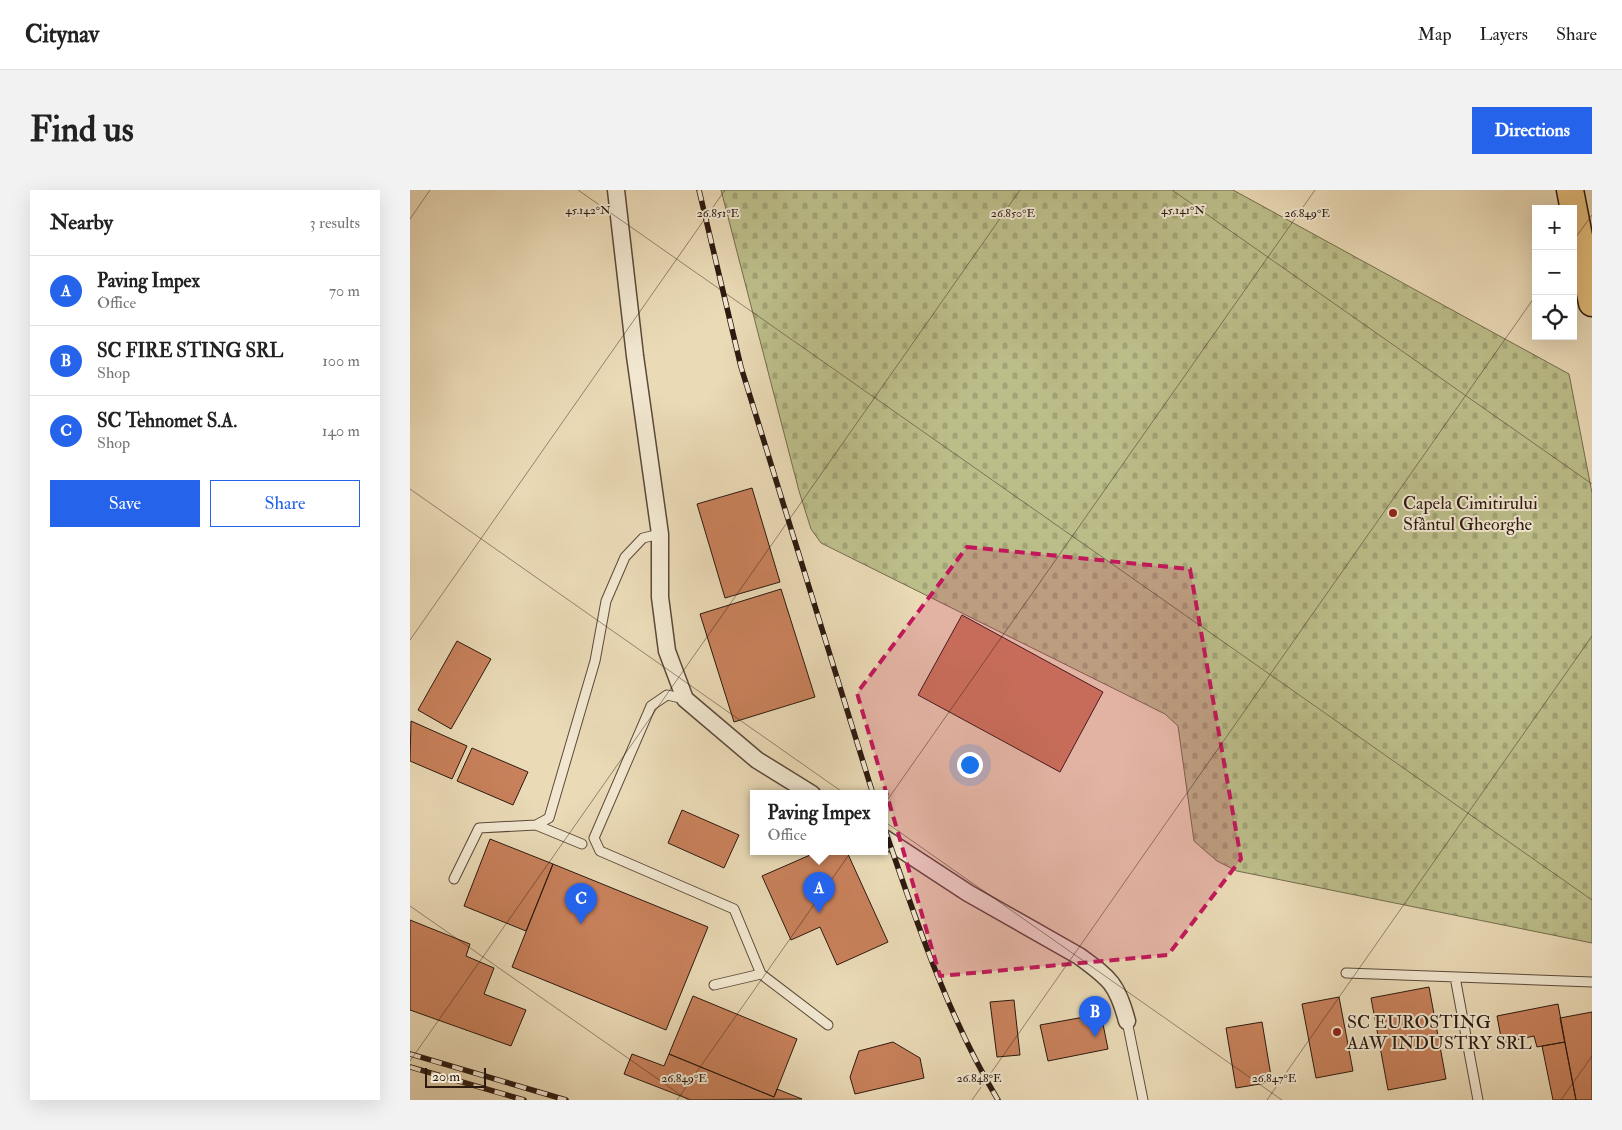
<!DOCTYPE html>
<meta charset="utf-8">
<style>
:root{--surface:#fff;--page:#f2f2f2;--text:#222;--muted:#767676;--line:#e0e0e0;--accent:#2563eb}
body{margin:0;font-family:"IM FELL Double Pica",serif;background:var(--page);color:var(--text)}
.controls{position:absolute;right:15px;top:15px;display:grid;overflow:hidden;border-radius:0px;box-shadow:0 5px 20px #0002}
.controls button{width:45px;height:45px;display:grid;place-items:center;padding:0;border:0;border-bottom:1px solid var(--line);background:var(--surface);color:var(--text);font:25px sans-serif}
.scale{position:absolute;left:15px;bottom:12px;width:61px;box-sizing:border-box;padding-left:5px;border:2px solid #2c1910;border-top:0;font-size:14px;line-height:18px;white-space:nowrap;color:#2c1910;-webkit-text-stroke:4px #f1e7d0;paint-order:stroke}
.you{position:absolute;left:559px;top:574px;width:18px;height:18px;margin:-12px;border:4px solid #fff;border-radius:50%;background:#1a73e8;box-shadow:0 0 0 8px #1a73e833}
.badge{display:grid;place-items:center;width:32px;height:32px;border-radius:50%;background:var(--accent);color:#fff;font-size:16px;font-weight:700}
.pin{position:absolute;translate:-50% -41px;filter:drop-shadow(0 1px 2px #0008)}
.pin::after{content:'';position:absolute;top:26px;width:18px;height:15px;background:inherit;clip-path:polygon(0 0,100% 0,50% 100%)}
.popup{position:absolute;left:340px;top:600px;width:138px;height:65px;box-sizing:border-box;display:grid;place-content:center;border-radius:0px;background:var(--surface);filter:drop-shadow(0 1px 4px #0005);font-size:16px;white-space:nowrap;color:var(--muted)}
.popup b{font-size:19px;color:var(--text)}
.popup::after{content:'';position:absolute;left:50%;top:100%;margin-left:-10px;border:10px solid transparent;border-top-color:var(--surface)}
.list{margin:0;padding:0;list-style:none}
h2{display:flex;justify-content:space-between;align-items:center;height:65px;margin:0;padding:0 20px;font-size:21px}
h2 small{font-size:16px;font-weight:400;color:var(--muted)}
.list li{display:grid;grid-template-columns:32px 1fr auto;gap:15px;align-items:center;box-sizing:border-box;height:70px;padding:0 20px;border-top:1px solid var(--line)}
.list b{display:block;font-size:19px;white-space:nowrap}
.list p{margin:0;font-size:16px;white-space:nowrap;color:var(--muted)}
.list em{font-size:16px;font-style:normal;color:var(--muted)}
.actions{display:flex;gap:10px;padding:15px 20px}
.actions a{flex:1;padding:11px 0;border:1px solid var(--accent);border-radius:0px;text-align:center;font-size:18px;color:var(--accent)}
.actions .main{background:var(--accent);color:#fff}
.icon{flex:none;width:28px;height:28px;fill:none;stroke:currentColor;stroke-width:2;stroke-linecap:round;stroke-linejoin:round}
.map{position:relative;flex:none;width:1182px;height:910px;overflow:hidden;border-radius:0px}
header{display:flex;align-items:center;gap:30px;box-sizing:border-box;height:70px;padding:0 25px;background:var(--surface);border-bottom:1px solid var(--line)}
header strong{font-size:24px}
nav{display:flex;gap:28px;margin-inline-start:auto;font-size:18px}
.intro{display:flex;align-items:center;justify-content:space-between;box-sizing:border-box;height:120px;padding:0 30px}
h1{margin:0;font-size:35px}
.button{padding:12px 22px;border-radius:0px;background:var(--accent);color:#fff;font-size:18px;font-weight:700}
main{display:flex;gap:30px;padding:0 30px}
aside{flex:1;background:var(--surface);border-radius:0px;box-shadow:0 5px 20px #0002}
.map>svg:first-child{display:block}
.cemetery{fill:url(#cemetery-stones);stroke:#746c4d}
.building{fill:#c8815b;stroke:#2c1910}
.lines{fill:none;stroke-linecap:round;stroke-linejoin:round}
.service-casing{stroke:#5c493a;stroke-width:11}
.minor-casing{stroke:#5c493a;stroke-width:19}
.primary-casing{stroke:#2c1910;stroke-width:29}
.service{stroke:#f1e7d0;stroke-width:9}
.minor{stroke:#f1e7d0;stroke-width:16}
.primary{stroke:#e5bd7b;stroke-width:26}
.rail-casing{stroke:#2c1910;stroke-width:5.5}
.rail{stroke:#f1e7d0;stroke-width:4;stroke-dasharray:11;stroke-linecap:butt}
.marked{fill:#c2185b;fill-opacity:0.2;stroke:#c2185b;stroke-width:4;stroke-dasharray:10 6;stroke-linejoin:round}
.ticks{fill:none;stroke:#2c1910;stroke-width:1;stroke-opacity:0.45}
.poi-dot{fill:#8f2418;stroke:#f1e7d0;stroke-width:2}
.labels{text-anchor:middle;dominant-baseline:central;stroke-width:4;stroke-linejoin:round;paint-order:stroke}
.poi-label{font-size:18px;fill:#2c1910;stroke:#f1e7d0;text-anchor:start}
.ticks-label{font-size:12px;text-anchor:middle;fill:#2c1910;stroke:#f1e7d0;stroke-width:4;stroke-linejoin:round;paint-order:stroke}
</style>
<header>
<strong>Citynav</strong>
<nav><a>Map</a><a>Layers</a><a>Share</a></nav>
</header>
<div class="intro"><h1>Find us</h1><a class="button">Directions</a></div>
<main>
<aside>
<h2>Nearby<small>3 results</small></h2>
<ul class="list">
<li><span class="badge">A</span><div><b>Paving Impex</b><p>Office</p></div><em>70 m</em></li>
<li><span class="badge">B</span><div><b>SC FIRE STING SRL</b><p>Shop</p></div><em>100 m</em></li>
<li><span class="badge">C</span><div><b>SC Tehnomet S.A.</b><p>Shop</p></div><em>140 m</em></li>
</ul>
<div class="actions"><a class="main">Save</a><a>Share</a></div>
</aside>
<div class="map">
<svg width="1182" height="910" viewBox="0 0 1182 910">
<defs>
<pattern id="cemetery-stones" width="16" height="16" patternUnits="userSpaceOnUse" patternTransform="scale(1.25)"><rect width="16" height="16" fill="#bcbe8a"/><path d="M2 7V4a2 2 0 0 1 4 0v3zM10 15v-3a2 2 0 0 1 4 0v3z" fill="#a2a376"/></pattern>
</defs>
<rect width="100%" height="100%" fill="#eadab6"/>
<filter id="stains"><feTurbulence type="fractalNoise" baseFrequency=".004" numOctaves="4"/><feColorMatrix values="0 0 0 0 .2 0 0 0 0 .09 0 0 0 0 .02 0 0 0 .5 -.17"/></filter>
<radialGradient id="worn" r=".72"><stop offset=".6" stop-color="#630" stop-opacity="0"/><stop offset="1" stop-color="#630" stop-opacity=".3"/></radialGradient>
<path class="cemetery" d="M311,0H823L1159,184L1182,303V753L827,681L807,671L784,651L768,536L755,524L411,353L401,339L389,301Z"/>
<path class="building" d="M342,298L370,392L315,408L287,314Z
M371,399L405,507L324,532L290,424Z
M552,425L693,502L650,582L508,505Z
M47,451L81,469L41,539L8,520Z
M1,531L57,556L42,589L0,571Z
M62,558L118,582L103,615L47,591Z
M272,620L329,645L314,678L258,653Z
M80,649L143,674L116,741L54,716Z
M407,662H437L478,752L427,775L410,737L381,750L352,686Z
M143,674L298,737L256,840L102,777Z
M0,730L60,754L56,766L84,778L74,804L116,820L101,856L0,820Z
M1019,797L1036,889L978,900L961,808Z
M283,806L387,849L364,907L259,864Z
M929,807L943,881L906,888L892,814Z
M604,810L610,865L587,867L580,812Z
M1148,814L1155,852L1127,857L1124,846L1092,853L1087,826Z
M1182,822V910H1166L1150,828Z
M691,824L698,859L638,871L630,835Z
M852,832L862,892L826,898L816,838Z
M483,852L510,868L514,888L445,904L440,887L449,861Z
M1155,852L1166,910H1143L1132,856Z
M222,864L254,876L259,864L364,907L367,899L392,909L281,910L214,884Z"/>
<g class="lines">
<g class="service-casing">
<path id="service" d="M275,509L257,505L241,516L184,648L190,661L324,719L351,784L418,835
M126,635L139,628L185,471L196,411L215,367L233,348L250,344
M44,689L69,638L126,635L172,654
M936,783L1182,792
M1045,787L1068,910
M304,795L351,784
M717,831L733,910"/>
</g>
<g class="minor-casing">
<path id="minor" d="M206,0L225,166L250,344V407L257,461L275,509L347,570L402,604
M474,648L558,703L669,766C699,788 707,793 717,831"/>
</g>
<g class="primary-casing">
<path id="primary" d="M1160,0L1182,113"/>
</g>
<use href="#service" class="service"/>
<use href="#minor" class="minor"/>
<use href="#primary" class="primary"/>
<g class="rail-casing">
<path id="rail" d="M289,0L331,177L463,604
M474,637C506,730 537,825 588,910
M0,864L156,910
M0,877L114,910"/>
</g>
<use href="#rail" class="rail"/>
</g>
<path class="marked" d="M557,357L780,379L831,669L758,765L530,786L447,503Z"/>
<path class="ticks" d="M168,0L1182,710M762,0L1182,294M0,29L20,0M1163,51L1182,25M0,299L872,910M0,450L315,0M0,716L278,910M0,871L610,0M267,910L905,0M562,910L1126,105M857,910L1182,446M1151,910L1182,866"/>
<g class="poi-dot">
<circle cx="983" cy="323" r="5"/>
<circle cx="927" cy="842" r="5"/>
</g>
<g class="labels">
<g class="poi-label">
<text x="993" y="313">Capela Cimitirului<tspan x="993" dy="21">Sfântul Gheorghe</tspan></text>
<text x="937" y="832">SC EUROSTING<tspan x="937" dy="21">AAW INDUSTRY SRL</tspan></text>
</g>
</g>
<g class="ticks-label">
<text x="178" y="24">45.142°N</text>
<text x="773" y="24">45.141°N</text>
<text x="308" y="27">26.851°E</text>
<text x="603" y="27">26.850°E</text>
<text x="897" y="27">26.849°E</text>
<text x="274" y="892">26.849°E</text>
<text x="569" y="892">26.848°E</text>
<text x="864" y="892">26.847°E</text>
</g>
<rect width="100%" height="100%" filter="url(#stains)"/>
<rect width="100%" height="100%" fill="url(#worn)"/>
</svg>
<div class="controls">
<button>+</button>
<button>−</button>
<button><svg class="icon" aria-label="locate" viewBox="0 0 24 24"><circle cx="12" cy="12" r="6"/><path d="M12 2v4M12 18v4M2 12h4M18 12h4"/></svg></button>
</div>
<div class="scale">20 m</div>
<div class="you"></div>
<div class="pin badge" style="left:409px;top:723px">A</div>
<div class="popup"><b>Paving Impex</b>Office</div>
<div class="pin badge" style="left:685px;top:847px">B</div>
<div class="pin badge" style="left:171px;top:734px">C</div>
</div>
</main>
